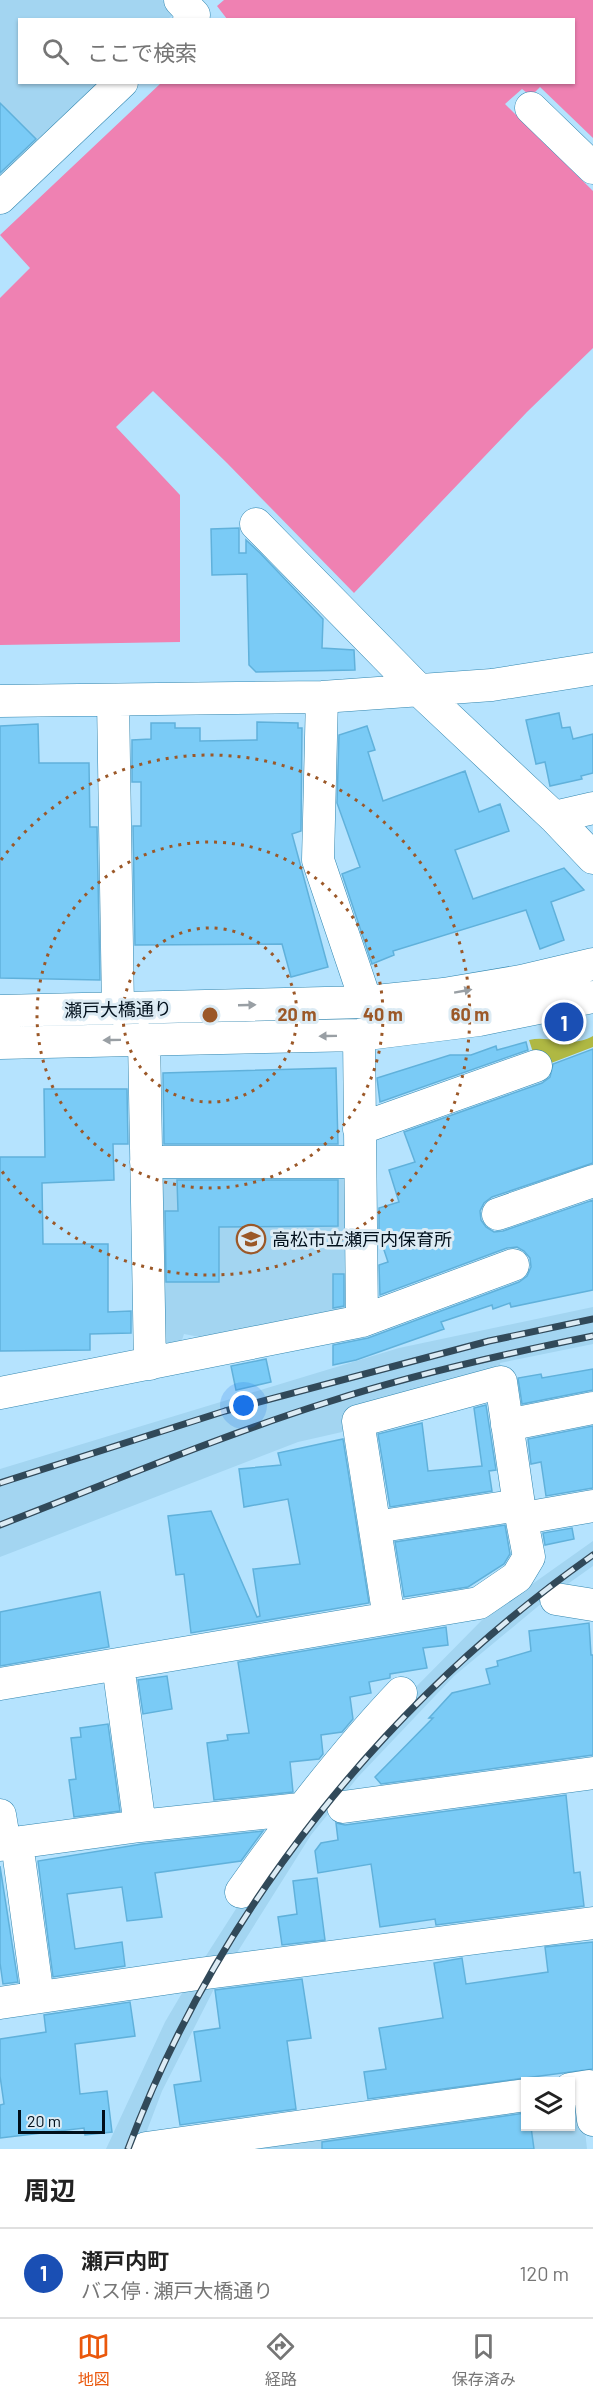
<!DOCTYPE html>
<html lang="ja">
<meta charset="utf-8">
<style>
:root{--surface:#fff;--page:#f6f6f6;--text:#222;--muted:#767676;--line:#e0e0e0;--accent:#ea580c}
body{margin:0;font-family:Barlow,"Noto Sans JP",sans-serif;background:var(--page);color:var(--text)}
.controls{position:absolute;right:18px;bottom:18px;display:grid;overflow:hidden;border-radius:0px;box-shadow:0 2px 4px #0004}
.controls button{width:54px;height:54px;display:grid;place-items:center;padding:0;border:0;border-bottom:2px solid var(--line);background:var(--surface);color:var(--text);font:30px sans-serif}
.scale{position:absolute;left:18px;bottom:15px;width:87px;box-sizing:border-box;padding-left:6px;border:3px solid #000f1b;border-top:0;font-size:16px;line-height:21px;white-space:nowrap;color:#000f1b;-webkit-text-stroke:4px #dcebf4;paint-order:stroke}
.you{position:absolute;left:244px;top:1406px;width:21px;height:21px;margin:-15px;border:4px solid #fff;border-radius:50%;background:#1a73e8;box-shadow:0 0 0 9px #1a73e833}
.badge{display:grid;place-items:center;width:39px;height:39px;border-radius:50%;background:var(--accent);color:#fff;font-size:20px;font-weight:700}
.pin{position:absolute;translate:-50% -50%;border:3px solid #fff;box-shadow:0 2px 6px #0006}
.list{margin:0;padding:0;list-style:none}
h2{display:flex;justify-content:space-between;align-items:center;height:78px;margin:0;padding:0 24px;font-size:26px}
h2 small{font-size:20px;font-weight:400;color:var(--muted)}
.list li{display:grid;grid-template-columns:39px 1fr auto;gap:18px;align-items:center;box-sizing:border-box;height:90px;padding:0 24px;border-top:2px solid var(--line)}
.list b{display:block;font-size:22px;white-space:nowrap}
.list p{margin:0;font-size:20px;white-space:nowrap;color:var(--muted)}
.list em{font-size:20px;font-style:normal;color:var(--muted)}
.icon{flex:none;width:33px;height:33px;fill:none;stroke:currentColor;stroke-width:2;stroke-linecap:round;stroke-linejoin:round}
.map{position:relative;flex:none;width:593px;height:2149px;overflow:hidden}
.search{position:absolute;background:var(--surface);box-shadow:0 2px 4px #0004;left:18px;right:18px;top:18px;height:66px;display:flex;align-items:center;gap:15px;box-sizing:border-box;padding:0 21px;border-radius:0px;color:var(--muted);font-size:22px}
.sheet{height:168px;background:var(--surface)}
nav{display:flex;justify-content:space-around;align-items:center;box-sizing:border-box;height:84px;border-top:2px solid var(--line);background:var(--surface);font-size:16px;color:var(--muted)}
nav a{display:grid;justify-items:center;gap:3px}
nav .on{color:var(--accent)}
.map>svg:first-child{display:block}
.built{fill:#a3d5f1}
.green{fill:#afb843}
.water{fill:#ef81b2}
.building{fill:#7acbf6;stroke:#60b1db;stroke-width:1.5}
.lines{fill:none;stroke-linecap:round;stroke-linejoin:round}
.minor-casing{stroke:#3286af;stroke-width:33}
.minor{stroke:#fff;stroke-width:32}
.rail-casing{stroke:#314959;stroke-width:7}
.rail{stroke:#dcebf4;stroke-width:4.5;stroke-dasharray:14;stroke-linecap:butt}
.oneway{fill:#999fa4}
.ring{fill:none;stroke:#9b5828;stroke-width:3;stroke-dasharray:3 6}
.labels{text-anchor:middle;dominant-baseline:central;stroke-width:6;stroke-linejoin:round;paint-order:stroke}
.street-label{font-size:18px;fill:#000f1b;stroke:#dcebf4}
.poi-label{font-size:18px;fill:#000f1b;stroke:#dcebf4;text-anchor:start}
.centre{fill:#9b5828;stroke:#dcebf4;stroke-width:3}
.ring-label{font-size:18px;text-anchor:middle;font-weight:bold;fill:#9b5828;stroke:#dcebf4;stroke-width:6;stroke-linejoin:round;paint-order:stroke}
</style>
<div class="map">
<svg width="593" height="2149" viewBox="0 0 593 2149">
<rect width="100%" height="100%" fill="#b5e3fe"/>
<path class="built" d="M0,0H162L175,13L168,19L20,20V82L100,83L0,176Z
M344,1171L345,1306L337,1318L221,1341L184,1334L179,1349L157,1342L156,1173Z
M593,1307V1344L500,1363L502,1377L351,1430L298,1442L0,1557V1469L399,1348Z
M593,1541V1566L548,1598L454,1676L358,1777L311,1835L233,1959L202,1962L241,1901L409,1694L483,1619Z
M216,1985L162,2091L140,2149H106L165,2022L185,1988Z
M581,2094L587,2149H175L525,2102L526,2126H570L571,2096Z"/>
<path class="green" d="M593,1036V1047L538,1068L529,1040C552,1035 570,1049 593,1036Z"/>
<path class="water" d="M224,0H593V138L540,87L531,96L522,89L505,104L593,191V348L527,412L354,593L227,463L153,391L116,427L180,495V642L0,645V298L30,268L0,235L161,83L574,82V20L227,19L217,6Z"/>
<path class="building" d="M0,103L36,139L0,173Z
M239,528V553H246V540L260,553L323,619L322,648L354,650L355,670L256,672L249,665L247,574L212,575L211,529Z
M559,713L562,728L570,727L573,739L593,734V773L581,776L582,779L550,786L545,762L536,764L526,720Z
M257,722L298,723V728H302L301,831L292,834L328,967L291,977L282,944L135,945L133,826H141V782H132V740L151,739V723H175V728H200V741L257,740Z
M38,724L39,763H89L90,827H97L100,980L0,978V726Z
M367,726L375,750L368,752L383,801L465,771L479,812L500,804L509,831L455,850L473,899L564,868L584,890L551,902L564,940L540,949L526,910L393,951L394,955L372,964L342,874L360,867L337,803L339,735Z
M526,1042L528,1050L380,1102L377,1078L450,1055H471L496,1046L497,1050Z
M593,1049V1163L492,1197L484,1203L480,1211L481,1220L486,1227L494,1232L503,1231L593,1200V1290L511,1307L510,1303L493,1309L492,1305L441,1322L444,1329L356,1360L333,1365V1345L368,1338L519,1282L527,1276L531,1267L530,1258L524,1251L517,1247L507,1248L380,1295L379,1265L388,1262L379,1235V1208L399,1202L389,1170L415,1162L404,1132L542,1083L550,1077L553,1064Z
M336,1068L338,1144H164L163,1073Z
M44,1089H127L128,1144H113L114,1180L42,1183L43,1244H108V1312L131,1311V1333L90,1334V1350L0,1351V1157H45Z
M177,1180H338V1226L219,1227V1282H166L165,1211H178Z
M333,1274H344V1306L333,1308Z
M266,1359L271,1382L236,1390L231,1366Z
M593,1369V1390L522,1404L518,1378L541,1374L542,1378Z
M486,1405L496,1470L489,1471L492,1491L390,1507L378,1434L422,1423L428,1471L482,1466L474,1408Z
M593,1426V1488L546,1496L541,1462L531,1464L528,1439Z
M343,1439L369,1603L191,1633L184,1574L176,1575L168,1516L211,1511L257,1617L260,1616L253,1569L300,1564L288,1499L244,1507L239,1469L281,1465L278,1453Z
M505,1525L510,1554L504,1564L468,1587L404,1597L395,1542Z
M572,1528L574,1539L545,1545L543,1533Z
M100,1592L109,1647L0,1666V1612Z
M589,1623L591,1655H593V1755L381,1784L375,1777L433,1718H429L452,1693L490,1684L486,1669L498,1666L497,1661L531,1651L529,1631Z
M446,1627L448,1645L423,1648L427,1668L390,1674V1678L369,1682L371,1693L350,1697L353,1719L342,1732L321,1735L323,1754L319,1759L290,1762L293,1792L214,1800L207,1743L228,1740L227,1735L249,1733L238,1662Z
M167,1676L172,1709L143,1714L138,1680Z
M108,1724L120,1811L74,1817L69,1780L76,1779L71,1738L81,1737L80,1728Z
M566,1795L574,1873L580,1872L584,1906L436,1925L435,1919L380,1927L371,1864L318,1873L315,1851L321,1843L338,1840L336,1823L345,1825Z
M263,1831L241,1861L155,1873L162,1917L127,1921L122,1887L67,1894L75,1949L122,1942L125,1966L53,1977L38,1861L142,1844Z
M0,1866L18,1982L3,1984L0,1963Z
M317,1878L325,1940L282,1945L278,1917L297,1914L293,1881Z
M593,1942V2069L368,2099L364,2072L386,2069L379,2028L443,2018L434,1963L462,1958L466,1984L548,1972L545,1947Z
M302,1979L311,2038L287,2041L296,2109L180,2125L174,2085L201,2081L194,2032L220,2028L215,1990Z
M130,2002L135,2036L75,2044L80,2094L107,2091L112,2132L85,2135L84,2128L0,2138V2105L4,2104L0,2076V2039L46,2032L44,2015Z
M525,2113V2127H531L534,2149H322V2142Z"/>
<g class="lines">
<g class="minor-casing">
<path id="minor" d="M180,0L194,15L189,20
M531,108L593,168
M0,198L122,82
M256,524L419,690L554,817L593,858
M322,697L318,860L366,1002
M113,700L118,1009
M0,701L322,697L492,685L593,669
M554,817L593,808
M0,1011L366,1002L444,994L521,981L593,964
M359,1035L362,1321
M144,1039L150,1364
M0,1043L359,1035L479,1020L593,997
M359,1129L536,1066
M146,1162H359
M498,1214L593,1181
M0,1393L362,1321L513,1265
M507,1425L593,1408
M524,1518L593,1506
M375,1527L519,1505L501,1382L358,1421C368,1487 379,1552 389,1618
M556,1599L593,1605
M0,1684L479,1603L517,1577L529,1557L519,1505
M343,1807L593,1773
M0,1815L5,1845
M140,1826L300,1809
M17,1843L38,1997
M0,1845L140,1826L118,1665
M241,1892C291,1822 342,1755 401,1693
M0,2003L191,1975L593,1923
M570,2089L589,2086L593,2120
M146,2148L526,2095"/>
</g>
<use href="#minor" class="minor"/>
<g class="rail-casing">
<path id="rail" d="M0,1483L225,1411L489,1341L593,1319
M0,1525C109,1483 217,1437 328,1402C415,1374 504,1354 593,1336
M128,2149C218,1910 385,1702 593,1555"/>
</g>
<use href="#rail" class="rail"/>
</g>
<defs><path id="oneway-solid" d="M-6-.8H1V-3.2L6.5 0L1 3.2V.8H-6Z" transform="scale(1.5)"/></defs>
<g class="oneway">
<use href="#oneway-solid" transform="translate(463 991) rotate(-10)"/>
<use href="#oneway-solid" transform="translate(247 1005) rotate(-2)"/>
<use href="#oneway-solid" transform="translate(328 1036) rotate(179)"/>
<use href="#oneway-solid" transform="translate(112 1040) rotate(179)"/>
</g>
<g class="ring">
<circle cx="210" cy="1015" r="87"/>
<circle cx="210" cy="1015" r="173"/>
<path d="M1 860A260 260 0 1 1 1 1170"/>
</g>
<defs>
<g id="school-ring" transform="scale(1.5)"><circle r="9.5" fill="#dcebf4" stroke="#9b5828" stroke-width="1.5"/><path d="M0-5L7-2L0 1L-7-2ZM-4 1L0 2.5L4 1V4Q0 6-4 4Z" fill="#9b5828"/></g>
</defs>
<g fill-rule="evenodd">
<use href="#school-ring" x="251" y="1239"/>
</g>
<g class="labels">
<g class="street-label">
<text transform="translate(118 1009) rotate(-1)">瀬戸大橋通り</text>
</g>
<g class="poi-label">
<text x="272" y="1239">高松市立瀬戸内保育所</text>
</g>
</g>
<circle cx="210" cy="1015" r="9" class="centre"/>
<g class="ring-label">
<text x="297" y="1021">20 m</text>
<text x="383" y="1021">40 m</text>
<text x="470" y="1021">60 m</text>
</g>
</svg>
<div class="controls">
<button><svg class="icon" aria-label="layers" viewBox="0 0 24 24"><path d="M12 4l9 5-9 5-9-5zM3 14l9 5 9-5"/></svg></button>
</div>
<div class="scale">20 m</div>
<div class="you"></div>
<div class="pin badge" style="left:564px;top:1022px;background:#1a4fb4">1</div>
<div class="search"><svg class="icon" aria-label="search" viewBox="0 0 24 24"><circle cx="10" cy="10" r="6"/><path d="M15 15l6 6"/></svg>ここで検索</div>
</div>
<section class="sheet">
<h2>周辺<small></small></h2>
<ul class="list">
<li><span class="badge" style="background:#1a4fb4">1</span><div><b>瀬戸内町</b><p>バス停 · 瀬戸大橋通り</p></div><em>120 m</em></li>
</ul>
</section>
<nav>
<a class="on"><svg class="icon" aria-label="map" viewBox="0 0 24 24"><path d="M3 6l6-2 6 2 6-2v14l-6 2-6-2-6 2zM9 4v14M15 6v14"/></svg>地図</a>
<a><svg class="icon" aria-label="directions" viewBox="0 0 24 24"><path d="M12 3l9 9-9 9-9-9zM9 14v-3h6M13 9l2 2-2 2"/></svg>経路</a>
<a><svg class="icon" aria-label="saved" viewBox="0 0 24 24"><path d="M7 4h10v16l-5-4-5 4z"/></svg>保存済み</a>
</nav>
